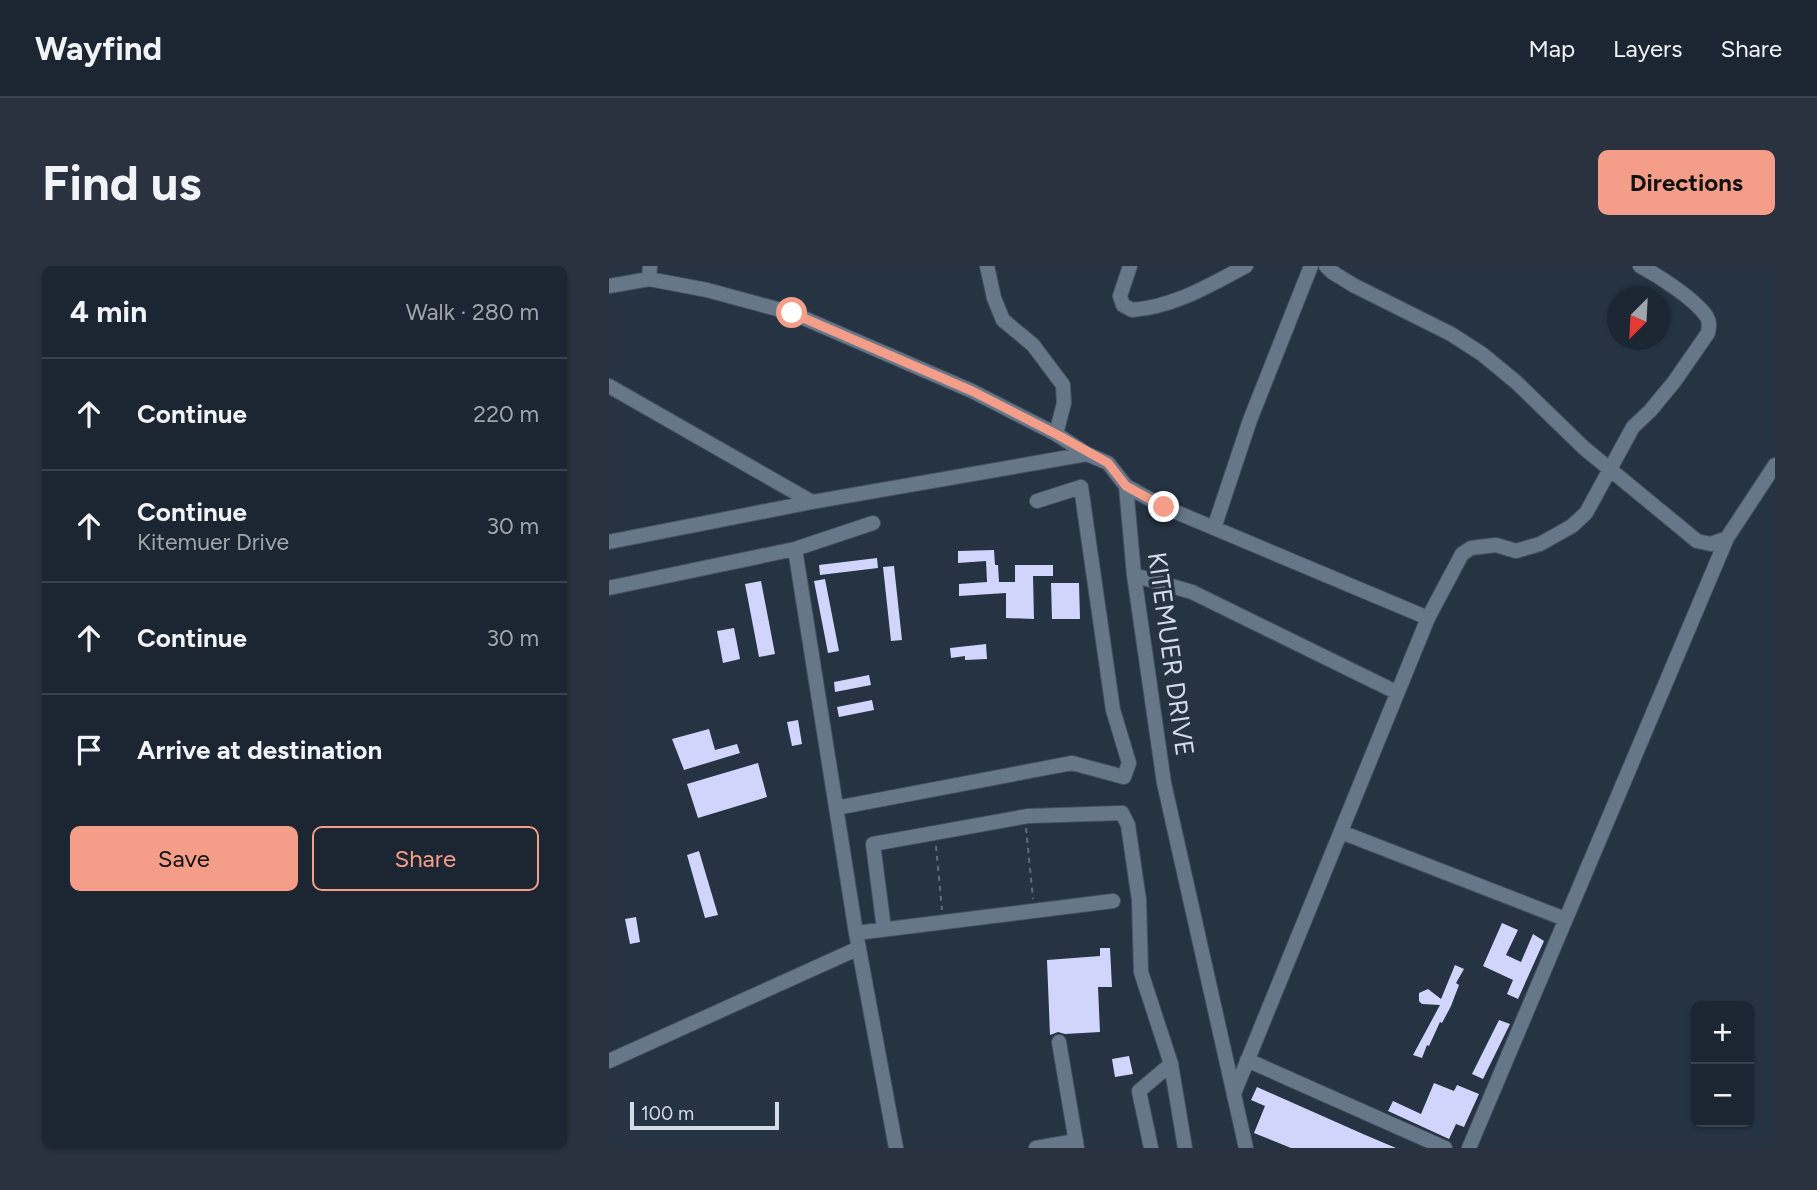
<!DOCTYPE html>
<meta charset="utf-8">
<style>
:root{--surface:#1c2632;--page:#29323e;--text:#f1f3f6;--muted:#a0a5ac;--line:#3a434d;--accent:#f49e8a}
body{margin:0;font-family:Figtree,sans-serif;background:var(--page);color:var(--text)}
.controls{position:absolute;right:21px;bottom:21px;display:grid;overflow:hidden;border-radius:10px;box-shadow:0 2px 5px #0004}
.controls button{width:63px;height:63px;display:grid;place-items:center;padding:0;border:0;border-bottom:2px solid var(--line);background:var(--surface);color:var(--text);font:35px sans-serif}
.compass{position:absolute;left:998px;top:21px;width:63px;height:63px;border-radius:50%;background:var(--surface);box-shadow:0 2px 5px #0004;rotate:204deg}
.scale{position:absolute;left:21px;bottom:18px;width:149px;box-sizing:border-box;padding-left:7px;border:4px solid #d2dbe6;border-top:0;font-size:19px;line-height:24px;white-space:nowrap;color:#d2dbe6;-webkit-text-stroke:5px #253343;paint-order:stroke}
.stop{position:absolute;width:21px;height:21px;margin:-16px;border:5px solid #f49e8a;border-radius:50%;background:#fff}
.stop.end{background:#f49e8a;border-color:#fff;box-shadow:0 2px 7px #0008}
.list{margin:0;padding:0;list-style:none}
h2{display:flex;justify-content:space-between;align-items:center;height:91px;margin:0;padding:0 28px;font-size:30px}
h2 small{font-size:23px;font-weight:400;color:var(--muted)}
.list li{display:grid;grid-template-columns:46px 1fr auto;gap:21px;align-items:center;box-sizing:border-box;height:112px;padding:0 28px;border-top:2px solid var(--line)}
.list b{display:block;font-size:26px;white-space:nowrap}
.list p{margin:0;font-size:23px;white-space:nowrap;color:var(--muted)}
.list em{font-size:23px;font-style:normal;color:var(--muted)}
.actions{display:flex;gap:14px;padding:21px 28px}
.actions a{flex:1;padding:16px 0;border:2px solid var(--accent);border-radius:10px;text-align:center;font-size:24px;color:var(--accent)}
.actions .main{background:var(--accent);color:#111}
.icon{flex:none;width:38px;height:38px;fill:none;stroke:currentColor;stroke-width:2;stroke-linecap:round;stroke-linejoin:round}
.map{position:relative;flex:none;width:1166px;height:882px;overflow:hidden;border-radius:10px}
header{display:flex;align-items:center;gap:42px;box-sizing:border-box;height:98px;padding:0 35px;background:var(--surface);border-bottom:2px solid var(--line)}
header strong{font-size:33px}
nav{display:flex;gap:38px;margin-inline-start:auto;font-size:24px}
.intro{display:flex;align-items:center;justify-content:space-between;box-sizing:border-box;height:168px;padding:0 42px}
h1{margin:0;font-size:49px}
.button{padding:18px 32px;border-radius:10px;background:var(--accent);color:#111;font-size:24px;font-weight:700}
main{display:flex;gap:42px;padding:0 42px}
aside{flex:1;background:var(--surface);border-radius:10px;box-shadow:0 2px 5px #0004}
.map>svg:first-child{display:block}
.building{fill:#d1d5fb}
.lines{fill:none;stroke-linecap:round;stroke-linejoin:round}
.minor-casing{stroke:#45515e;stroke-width:16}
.path{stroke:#606c7a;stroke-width:2;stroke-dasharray:5 5;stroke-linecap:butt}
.minor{stroke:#67778a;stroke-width:14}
.route{stroke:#f49e8a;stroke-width:9}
.labels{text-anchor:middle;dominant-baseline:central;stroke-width:7;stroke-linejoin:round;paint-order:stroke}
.street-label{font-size:26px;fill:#d2dbe6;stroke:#253343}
</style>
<header>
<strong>Wayfind</strong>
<nav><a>Map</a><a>Layers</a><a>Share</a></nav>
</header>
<div class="intro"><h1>Find us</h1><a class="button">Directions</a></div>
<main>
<aside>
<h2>4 min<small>Walk · 280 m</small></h2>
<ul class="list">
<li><svg class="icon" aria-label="ahead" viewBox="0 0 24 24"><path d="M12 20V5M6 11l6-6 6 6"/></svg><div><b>Continue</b></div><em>220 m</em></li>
<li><svg class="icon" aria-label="ahead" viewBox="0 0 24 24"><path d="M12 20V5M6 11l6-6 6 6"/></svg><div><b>Continue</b><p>Kitemuer Drive</p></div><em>30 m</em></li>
<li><svg class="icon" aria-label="ahead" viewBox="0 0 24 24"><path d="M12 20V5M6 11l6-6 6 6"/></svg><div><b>Continue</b></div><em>30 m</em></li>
<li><svg class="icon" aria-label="arrive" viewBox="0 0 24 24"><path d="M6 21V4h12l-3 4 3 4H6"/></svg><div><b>Arrive at destination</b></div></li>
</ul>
<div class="actions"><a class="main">Save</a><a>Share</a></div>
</aside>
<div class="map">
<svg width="1166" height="882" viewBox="0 0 1166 882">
<rect width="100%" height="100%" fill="#253343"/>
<path class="building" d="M385,284L386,299H389L390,316H406V299H444V310H424L425,353L397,352V327L350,330V318L378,316L377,295L349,297V285Z
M268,292L269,302L211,309L210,299Z
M285,300L293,374L282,375L274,301Z
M216,313L230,385L219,387L205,315Z
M152,315L166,388L150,391L136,318Z
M442,317H470L471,353H443Z
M125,362L131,393L114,397L108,365Z
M377,378L378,393L356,394V390L342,392L341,382Z
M260,409L262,419L226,426L225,416Z
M263,434L265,444L230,451L228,441Z
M189,454L193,478L183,480L178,456Z
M100,463L106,484L128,478L131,487L75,504L63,473Z
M149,497L158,531L89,552L78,518Z
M90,585L109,649L96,652L78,589Z
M27,651L31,676L21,678L16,653Z
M893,657L909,664L897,689L912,696L924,668L935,675L909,733L898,728L904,714L874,700Z
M491,682H501L503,721H489L491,766L456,768L449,766L441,769L438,694L491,690Z
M846,699L855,703L847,717L850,719L842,740L833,757L831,756L820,780L818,779L813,792L804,789L831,739L813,738L810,735V727L819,723L832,733Z
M890,754L901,758L874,813L863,808Z
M520,790L524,808L506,811L503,793Z
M825,817L845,825L848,819L870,828L855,861L847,858L840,873L779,845L784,835L812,848Z
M648,821L754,868L787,882H682L645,867L656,840L642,834Z"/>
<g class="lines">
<g class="minor-casing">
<path id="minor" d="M41,0L40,13L98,24L183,47L363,125L447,168L478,188
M378,0L385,32L394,54L424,79L454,119L455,137L447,168
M521,0L511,30L514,39L523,44C565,41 601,19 637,0
M717,0L723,6L744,19L842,68L873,88L907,116L975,182L1088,275L1102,278L1118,272L1166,199
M0,20L40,13
M0,120L203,236
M517,220L555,241L819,352
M605,262L641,154L702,0
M0,276L203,236L478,188L499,197L517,220L525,309L555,517L637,882
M186,283L247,667L287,882
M525,309L583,326L787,426
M0,322L186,283L264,257
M227,542L463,497L515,511L520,497L504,444L472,221L428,235
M732,566L956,653
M275,663L264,578L419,550L513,547L519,559L530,634L532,706L562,798L576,882
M247,667L504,635
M450,776L468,882
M638,794L836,882
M0,795L250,682
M626,825L819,352L853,288L862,282L887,279L907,285L931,278L963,260L977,247L1024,161L1041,145L1065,116L1099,67C1100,61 1101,56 1098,51C1086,33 1050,10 1031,0
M427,882L467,875
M542,882L530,825L562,798
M860,882L1118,272"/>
</g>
<path class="path" d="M417,562L424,633
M327,580L333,644"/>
<use href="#minor" class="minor"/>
</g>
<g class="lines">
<path class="route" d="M183,47L363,125L447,168L499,197L517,220L555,241"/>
</g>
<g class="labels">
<g class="street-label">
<text transform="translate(562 388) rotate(82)">KITEMUER DRIVE</text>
</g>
</g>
</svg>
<div class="controls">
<button>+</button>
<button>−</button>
</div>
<svg class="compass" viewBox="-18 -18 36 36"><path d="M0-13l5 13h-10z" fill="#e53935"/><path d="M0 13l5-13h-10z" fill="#a0a5ac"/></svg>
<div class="scale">100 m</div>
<div class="stop" style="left:183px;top:47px"></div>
<div class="stop end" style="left:555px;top:241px"></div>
</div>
</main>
